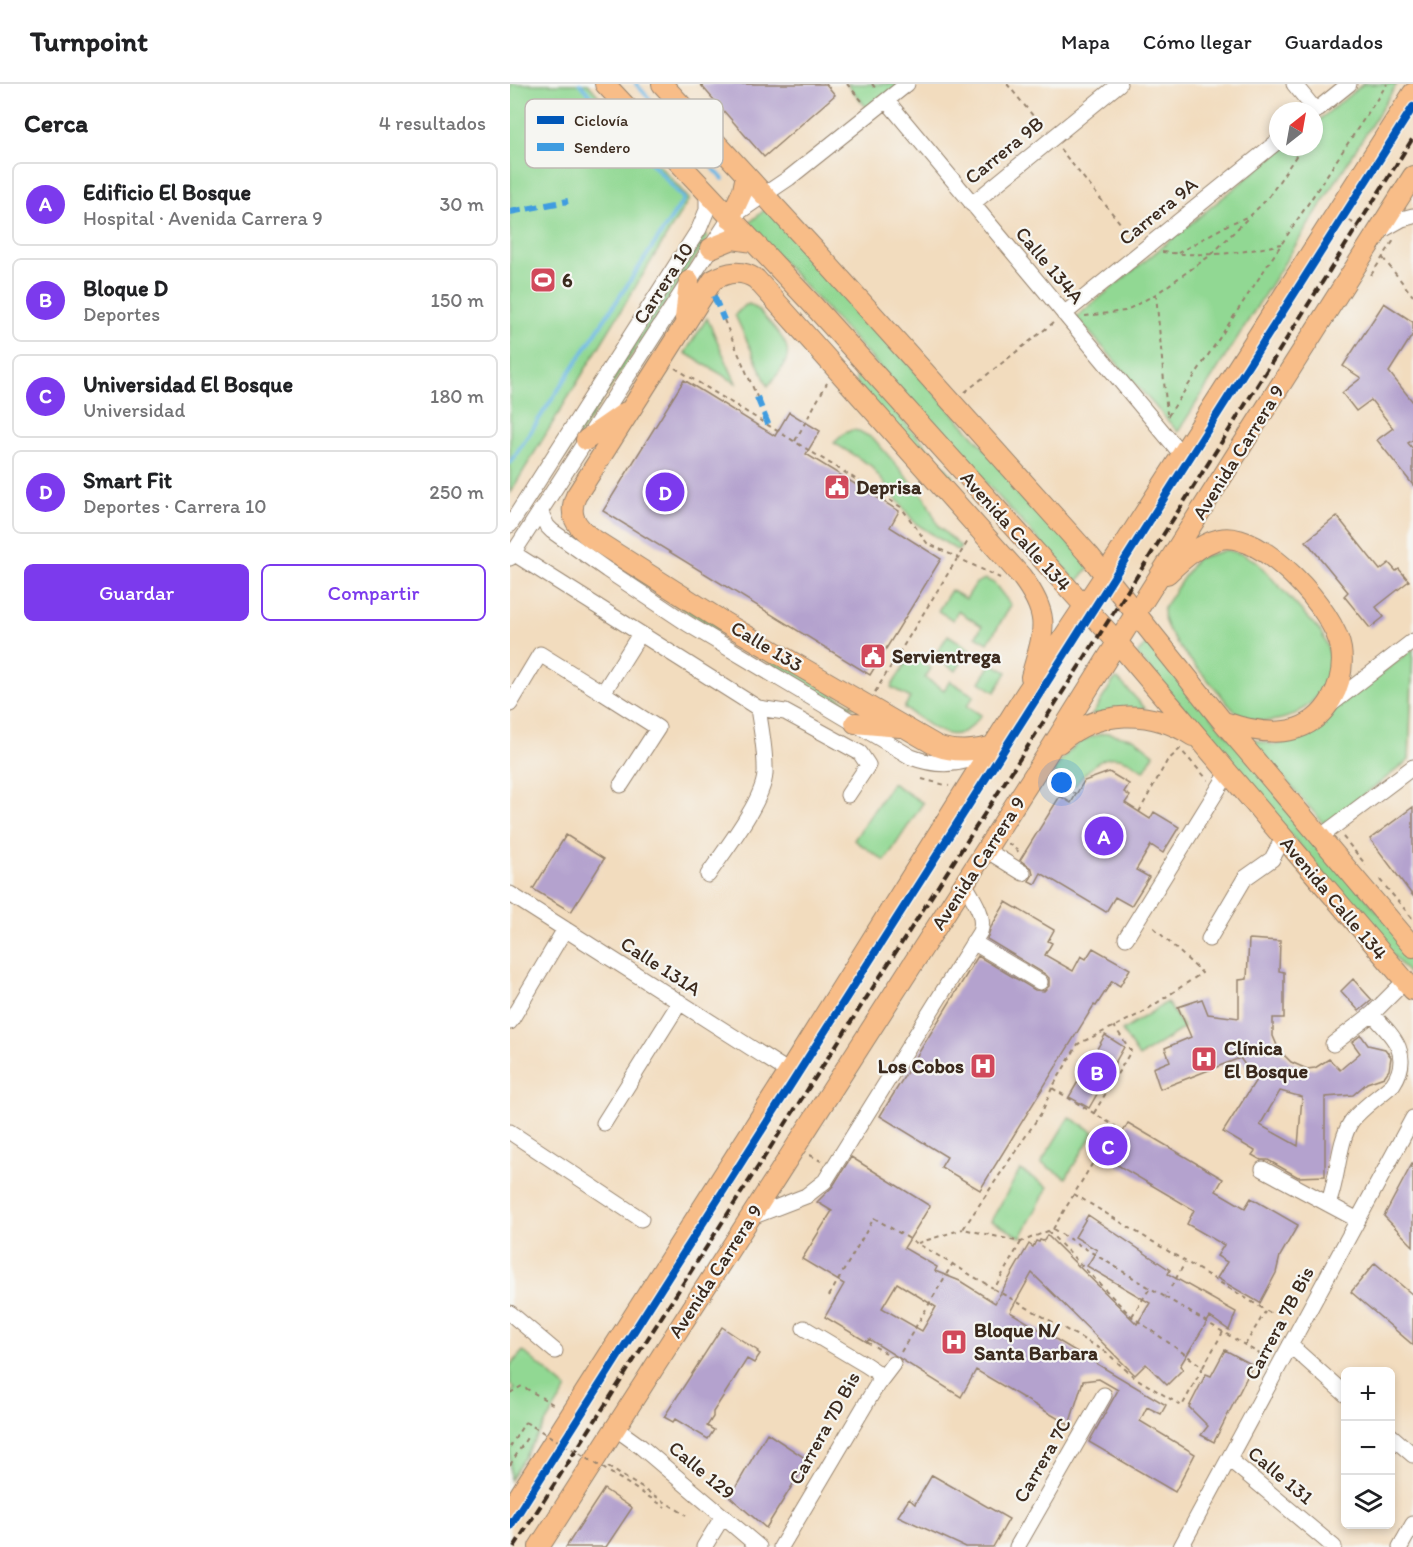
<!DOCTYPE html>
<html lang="es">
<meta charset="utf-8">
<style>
:root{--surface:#fff;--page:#f2f2f2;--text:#202124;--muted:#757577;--line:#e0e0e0;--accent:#7c3aed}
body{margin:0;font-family:Itim,sans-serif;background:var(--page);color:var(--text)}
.controls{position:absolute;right:18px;bottom:18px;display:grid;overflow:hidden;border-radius:9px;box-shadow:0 3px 9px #0003}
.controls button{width:54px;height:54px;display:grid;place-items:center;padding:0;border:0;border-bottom:2px solid var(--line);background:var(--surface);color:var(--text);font:30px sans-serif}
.compass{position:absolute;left:759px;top:18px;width:54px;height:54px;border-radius:50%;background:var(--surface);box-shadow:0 3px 9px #0003;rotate:31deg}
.you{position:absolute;left:552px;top:699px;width:21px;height:21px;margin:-15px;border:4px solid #fff;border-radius:50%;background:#1a73e8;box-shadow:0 0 0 9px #1a73e833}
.badge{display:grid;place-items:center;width:39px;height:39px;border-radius:50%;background:var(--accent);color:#fff;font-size:20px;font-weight:700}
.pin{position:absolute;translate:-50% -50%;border:3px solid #fff;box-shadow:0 2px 6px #0006}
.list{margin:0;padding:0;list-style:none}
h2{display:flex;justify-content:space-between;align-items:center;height:78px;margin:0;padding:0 24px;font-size:26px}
h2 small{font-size:20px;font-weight:400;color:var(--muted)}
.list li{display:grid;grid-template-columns:39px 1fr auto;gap:18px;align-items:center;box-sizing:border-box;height:84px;margin:0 12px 12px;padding:0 12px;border:2px solid var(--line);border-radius:9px}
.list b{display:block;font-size:22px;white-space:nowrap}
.list p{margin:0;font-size:20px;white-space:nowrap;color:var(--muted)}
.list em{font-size:20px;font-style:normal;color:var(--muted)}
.actions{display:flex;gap:12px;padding:18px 24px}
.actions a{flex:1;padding:14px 0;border:2px solid var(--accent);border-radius:9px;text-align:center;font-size:21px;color:var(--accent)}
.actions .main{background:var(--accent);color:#fff}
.icon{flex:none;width:33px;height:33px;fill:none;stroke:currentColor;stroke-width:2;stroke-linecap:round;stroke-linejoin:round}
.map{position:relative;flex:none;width:903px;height:1463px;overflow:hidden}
header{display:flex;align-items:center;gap:36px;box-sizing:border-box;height:84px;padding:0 30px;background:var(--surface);border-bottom:2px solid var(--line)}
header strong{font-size:28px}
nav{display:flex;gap:33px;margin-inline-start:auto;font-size:21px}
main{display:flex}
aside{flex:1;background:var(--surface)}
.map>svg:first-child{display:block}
.green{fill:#91d893;stroke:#668158;stroke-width:1.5}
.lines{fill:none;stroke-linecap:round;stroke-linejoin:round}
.stream{stroke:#6bb7e5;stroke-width:4}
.building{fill:#b4a2ce;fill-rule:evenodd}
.minor-casing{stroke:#96836e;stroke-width:17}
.major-casing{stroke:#96836e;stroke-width:22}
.path{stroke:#96836e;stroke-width:2;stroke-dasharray:4.5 4.5;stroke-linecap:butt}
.minor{stroke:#fff;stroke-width:15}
.major{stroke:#f8bd88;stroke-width:20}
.rail{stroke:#3b2a1e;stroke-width:4;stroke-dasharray:9 4.5;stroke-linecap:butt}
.path-bridge{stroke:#96836e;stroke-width:2;stroke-dasharray:4.5 4.5;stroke-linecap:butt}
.quiet{stroke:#3f9ce0;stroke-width:6;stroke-dasharray:12 6;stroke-linecap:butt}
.cycleway-casing{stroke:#f6f6f2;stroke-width:11}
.cycleway{stroke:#0057b8;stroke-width:8}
.labels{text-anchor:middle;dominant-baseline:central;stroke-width:4.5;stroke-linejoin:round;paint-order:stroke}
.street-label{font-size:20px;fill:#3b2a1e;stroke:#f6f6f2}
.poi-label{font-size:20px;font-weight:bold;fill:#3b2a1e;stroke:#f6f6f2;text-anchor:start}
.key{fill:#f6f6f2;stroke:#beb9b2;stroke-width:1.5}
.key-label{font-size:16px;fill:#3b2a1e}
</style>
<header>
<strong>Turnpoint</strong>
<nav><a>Mapa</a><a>Cómo llegar</a><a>Guardados</a></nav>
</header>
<main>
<aside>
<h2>Cerca<small>4 resultados</small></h2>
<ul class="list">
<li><span class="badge">A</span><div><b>Edificio El Bosque</b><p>Hospital · Avenida Carrera 9</p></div><em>30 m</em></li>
<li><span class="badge">B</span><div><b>Bloque D</b><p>Deportes</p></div><em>150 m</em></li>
<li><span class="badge">C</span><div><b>Universidad El Bosque</b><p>Universidad</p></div><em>180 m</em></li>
<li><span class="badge">D</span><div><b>Smart Fit</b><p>Deportes · Carrera 10</p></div><em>250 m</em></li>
</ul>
<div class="actions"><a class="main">Guardar</a><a>Compartir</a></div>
</aside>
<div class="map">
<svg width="903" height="1463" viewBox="0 0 903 1463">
<rect width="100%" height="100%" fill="#f6f6f2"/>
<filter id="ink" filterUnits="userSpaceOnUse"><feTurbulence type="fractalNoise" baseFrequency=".0167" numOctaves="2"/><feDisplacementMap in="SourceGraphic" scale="12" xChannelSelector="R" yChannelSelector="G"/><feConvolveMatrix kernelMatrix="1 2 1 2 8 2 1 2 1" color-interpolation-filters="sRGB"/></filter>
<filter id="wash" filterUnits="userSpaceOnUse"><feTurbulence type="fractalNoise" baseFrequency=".008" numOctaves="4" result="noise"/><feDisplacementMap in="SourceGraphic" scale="24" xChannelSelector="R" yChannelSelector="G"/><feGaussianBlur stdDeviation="1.35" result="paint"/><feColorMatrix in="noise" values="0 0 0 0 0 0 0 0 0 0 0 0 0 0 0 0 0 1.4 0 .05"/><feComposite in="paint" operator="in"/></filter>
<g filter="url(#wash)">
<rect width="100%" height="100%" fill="#f2dcbe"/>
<path class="green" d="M0,0H78L179,115L0,409Z
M337,0H396L361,29Z
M853,0H887L668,348L566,233L775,63H804V40Z
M258,123L580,482L567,498L238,140Z
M195,150L198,154L55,373L53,368Z
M239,220C248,224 254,233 260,239C286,268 281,274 258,302L225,231L234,222Z
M197,234L226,299L175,269Z
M346,284L444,393L438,403L346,299Z
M342,346L349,347L364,355L415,414L429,443L451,463L448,467L405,439L360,381L324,359L335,349Z
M716,466L732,470L746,477L811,548C816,558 822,571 821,583C816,618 775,645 741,635C737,634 732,633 729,630C720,625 714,614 707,606C694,591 646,544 654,523L686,475Z
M125,487L344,623H332L121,493Z
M475,495L484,499L501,521L478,559L466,552L472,542L448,527L443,536L428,527L441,506L456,515L466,499Z
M438,551L460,565L446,587L424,573Z
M638,558L903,869V895L627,570Z
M903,565L899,676L815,741L740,655L765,661L784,656Z
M400,572L421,584L415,594L434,606L440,597L464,612L457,622L471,631C444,669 424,643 394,624L400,614L381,603Z
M482,579L497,588L485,608L470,598Z
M608,595L635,624L582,631L604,596Z
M598,649L625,655L644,670L634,687C603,662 586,674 565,702L543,688C558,666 571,652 598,649Z
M382,699L413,719L375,777L344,756Z
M657,918L674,944L629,973L612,947Z
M559,1033L584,1048L556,1094L531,1079Z
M510,1086L538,1103L511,1153L481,1137Z
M13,1267L57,1305L0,1396V1309L5,1305L0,1299V1282Z"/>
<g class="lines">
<path class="stream" d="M126,0L213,95
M0,379L174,115L70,0"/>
</g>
<g id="blocks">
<path class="building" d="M190,0H316L325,11L254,73Z
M874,219L903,238V250L879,288L903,318V356L898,359L903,365V401L867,356L883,344L861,316L846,327L832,309L851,294L833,282Z
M174,296L265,352L279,328L310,347L296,370L389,427L380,443L431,475L360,591L93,427Z
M827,432L870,486L879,479L886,487L889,485L899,497L866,523L874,533L860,544L834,512L838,508L796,457Z
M599,688L619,700L614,708L620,712L615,719L640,735L644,728L669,743L653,769L641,761L626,786L639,793L621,822L605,813L596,828L531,789L525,800L519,797L523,790L522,785L510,776L550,712L561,719L574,697Z
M903,723V812L860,755Z
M56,751L94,775L61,828L23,805Z
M496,818L544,846L538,857L542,859L535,871L563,887L571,872L576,875L583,864L620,885L610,902L602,897L586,922L584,921L470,1106L431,1083L437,1073L370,1032L468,872L525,906L534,907L539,902V894L535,890L477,855L481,843Z
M739,855L770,857L769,887L774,888V934H763V952L769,966L781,978L797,985L805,984L819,975L830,986L850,969L842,958L851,951L858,961L875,965L881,973L879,986L874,993L857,999L843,1011L815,1013V1092L788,1093L758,1076H751L742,1071L745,1067L713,1048L746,996L730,974L650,1005L643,984L660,977L655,964L681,953L668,923L692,915L698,930L729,934V896L737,895ZM770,1007L792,1013L788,1062L750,1041Z
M843,895L862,916L849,927L831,907Z
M595,951L614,963L579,1024L559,1013Z
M618,1039L713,1095L706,1107L735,1124L741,1114L788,1141L770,1172L766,1189L750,1219L707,1194L717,1178L707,1172L714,1161L677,1140L684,1126L604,1079L614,1061L608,1057Z
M341,1073L420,1122L394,1164L427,1183L425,1187L450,1197L485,1219L519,1160L523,1163L526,1157L529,1158L530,1156L533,1157L537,1151L627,1240L640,1219L577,1182L587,1166L565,1153L578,1131L660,1186L658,1190L726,1228L719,1246L700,1233L670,1282L673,1285L657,1301L636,1280L625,1291L522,1189L500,1228L656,1321L651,1330L637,1323L630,1337L685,1370L665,1408L579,1358L608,1306L589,1295L573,1297L559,1341L466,1286L451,1313L359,1255L357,1258L315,1233L334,1200L292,1175L322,1127L307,1118L323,1102ZM387,1199L426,1223L412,1247L372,1224Z
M903,1078V1162L874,1132Z
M865,1179L903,1211V1261L841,1208Z
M212,1243L248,1267L247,1268L250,1270L244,1279L237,1275L203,1328V1333L197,1342L204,1346L198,1355L165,1335L163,1338L154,1333Z
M715,1266L743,1281L704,1358L691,1351L698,1342L679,1323L696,1290L701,1292Z
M257,1349L298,1376L256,1444L220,1413Z
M422,1391L499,1435L483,1463H455L388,1432L399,1415L405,1420Z
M94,1405L122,1424L96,1463H56Z"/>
</g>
</g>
<g filter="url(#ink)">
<use href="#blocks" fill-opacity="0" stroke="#96836e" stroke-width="1.5"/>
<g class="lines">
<g class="minor-casing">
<path id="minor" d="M784,0L806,27
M377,17L672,371
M804,28L839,0
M462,120L609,0
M867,149L892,135L903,132
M554,230L768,57
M30,427L37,442L42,447L97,486L178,540L401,673C427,683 452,683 476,667
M0,441L189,145L197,126V110
M0,467L248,624L275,628L350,669L358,681L338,711
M0,474L220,134L279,94L397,0
M0,620L30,570L93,609
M820,621L903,557
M111,701L148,644L93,609L130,550
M810,753L903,683
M476,766L513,789
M198,791C214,767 253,718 255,690C256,668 251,645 248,624
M0,810L279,988
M616,854L718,689
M699,855L735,794L762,775L773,754
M463,858L530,898
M0,938L55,845
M823,960L862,930L895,897
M94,1039L170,918
M0,1048L131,1135
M753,1085L848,1136
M818,1120C828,1096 828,1058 841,1038C851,1024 870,1012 883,1000C903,970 882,951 862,930
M239,1134L296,1112L315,1097L470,848C476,831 463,816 455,800
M0,1229L45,1267
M780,1261L836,1311
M367,1301L383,1280
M105,1344L130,1362L249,1463
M880,1351L903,1371
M719,1375L824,1463
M194,1463L213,1432
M271,1463L367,1301L369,1293L365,1287L356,1281L294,1244
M507,1463L594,1311
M671,1463L903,1034
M890,1463L903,1440"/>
</g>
<g class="major-casing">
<path id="major" d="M95,0L301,219L607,558L903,906
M152,0L304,165L579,471L713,638L903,863
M220,134L233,106L236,91
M201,164L223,155L243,158
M175,235L179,197
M76,356L116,328
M657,490C672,476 689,460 710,455C752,446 825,527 831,565C836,599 817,638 781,646C759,651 735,645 714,638
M345,639L390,643
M549,659C587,625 641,625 683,652
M484,662C464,667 446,669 427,662L215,539L80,453C65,441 58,430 66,412L203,196C218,188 231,185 246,195L511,492C542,533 534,547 521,593
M0,1426L279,988L516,609L595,491L903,9
M29,1463L538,669L598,573L903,92"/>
</g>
<path class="path" d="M337,0L353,18
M362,0L367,6
M497,0L533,44
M550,65L624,156
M840,136L850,148
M652,168C694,173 730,170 771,160
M668,169L719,140L737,133
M873,174L903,212
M861,191L884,156
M646,210L657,330
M575,232L615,227L646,210L701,171L758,114L792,63
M214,236L247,313
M165,284L391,423L417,459L490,494
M455,308L543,239
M658,332L877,0
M285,357L317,299
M365,608L458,457
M412,695L439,702
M540,695L566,710
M629,728L657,677L670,665L698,696
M833,753L856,781
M498,759L510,769
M870,796L903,835
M542,1004L532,1028L453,1145L511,1158L543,1145L605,1042L542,1004L568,960L632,929L692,889L641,841
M584,1029L621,967L604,942
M300,1071L311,1077
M564,1110L762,1230
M543,1145L655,1213L657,1209
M538,1147L621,1232L693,1283L713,1248
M511,1158L484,1205L596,1268L624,1293L672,1322L693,1283
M408,1159L453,1145
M661,1203L675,1179
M319,1212L364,1134L483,1204
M655,1213L758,1275
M622,1232L640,1204
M357,1258L376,1269
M735,1261L755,1228
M391,1268L443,1179
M0,1309L12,1302L46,1322
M0,1363L15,1338
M0,1381L18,1352
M98,1383L176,1431"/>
<use href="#minor" class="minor"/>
<use href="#major" class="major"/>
<path class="rail" d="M4,1463L638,475L903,54"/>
<path class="path-bridge" d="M15,1338L69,1369L155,1423"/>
<path class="quiet" d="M0,128L58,117
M204,212L214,236
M247,313L258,340"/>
<g class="cycleway-casing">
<path id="cycleway" d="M0,1442L903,23"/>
</g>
<use href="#cycleway" class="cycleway"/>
</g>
</g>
<defs>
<g id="stadium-square" transform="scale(1.35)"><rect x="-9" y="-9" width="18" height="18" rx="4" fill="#d1495b" stroke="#f6f6f2"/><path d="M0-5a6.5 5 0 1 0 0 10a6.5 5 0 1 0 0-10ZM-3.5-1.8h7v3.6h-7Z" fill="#fff"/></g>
<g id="civic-square" transform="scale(1.35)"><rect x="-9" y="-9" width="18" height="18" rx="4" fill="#d1495b" stroke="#f6f6f2"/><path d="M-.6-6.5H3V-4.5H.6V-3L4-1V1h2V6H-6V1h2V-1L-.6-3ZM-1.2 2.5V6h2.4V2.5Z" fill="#fff"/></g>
<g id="hospital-square" transform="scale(1.35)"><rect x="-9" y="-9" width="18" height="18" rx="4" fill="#d1495b" stroke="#f6f6f2"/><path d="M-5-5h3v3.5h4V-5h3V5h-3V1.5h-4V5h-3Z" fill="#fff"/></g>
</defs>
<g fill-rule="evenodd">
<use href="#stadium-square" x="33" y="196"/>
<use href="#civic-square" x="327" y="403"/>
<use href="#civic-square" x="363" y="572"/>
<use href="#hospital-square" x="694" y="975"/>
<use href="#hospital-square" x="473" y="982"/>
<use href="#hospital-square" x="444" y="1258"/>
</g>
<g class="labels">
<g class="street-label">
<text transform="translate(494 66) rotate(-39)">Carrera 9B</text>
<text transform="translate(648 127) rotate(-39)">Carrera 9A</text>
<text transform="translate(540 181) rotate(50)">Calle 134A</text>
<text transform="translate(153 199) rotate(-57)">Carrera 10</text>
<text transform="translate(728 368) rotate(-58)">Avenida Carrera 9</text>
<text transform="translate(506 447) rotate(48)">Avenida Calle 134</text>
<text transform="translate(257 562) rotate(31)">Calle 133</text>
<text transform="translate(468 779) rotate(-57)">Avenida Carrera 9</text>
<text transform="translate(824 814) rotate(50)">Avenida Calle 134</text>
<text transform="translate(151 882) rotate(33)">Calle 131A</text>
<text transform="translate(205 1187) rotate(-57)">Avenida Carrera 9</text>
<text transform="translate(769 1239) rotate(-62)">Carrera 7B Bis</text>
<text transform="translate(314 1344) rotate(-61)">Carrera 7D Bis</text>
<text transform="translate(532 1376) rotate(-60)">Carrera 7C</text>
<text transform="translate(192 1386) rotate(40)">Calle 129</text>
<text transform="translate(771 1391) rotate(40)">Calle 131</text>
</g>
<g class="poi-label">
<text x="52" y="196">6</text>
<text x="346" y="403">Deprisa</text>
<text x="382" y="572">Servientrega</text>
<text x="714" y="964">Clínica<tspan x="714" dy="23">El Bosque</tspan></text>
<text x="454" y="982" text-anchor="end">Los Cobos</text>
<text x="464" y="1246">Bloque N/<tspan x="464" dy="23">Santa Barbara</tspan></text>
</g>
</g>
<rect x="15" y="15" width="198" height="69" rx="9" class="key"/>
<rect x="27" y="32" width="27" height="8" fill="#0057b8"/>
<rect x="27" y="59" width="27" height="8" fill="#3f9ce0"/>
<g class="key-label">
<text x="64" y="42">Ciclovía</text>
<text x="64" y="69">Sendero</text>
</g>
</svg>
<div class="controls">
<button>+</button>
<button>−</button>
<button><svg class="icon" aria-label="layers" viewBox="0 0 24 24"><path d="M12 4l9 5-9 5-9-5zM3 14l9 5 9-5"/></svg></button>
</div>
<svg class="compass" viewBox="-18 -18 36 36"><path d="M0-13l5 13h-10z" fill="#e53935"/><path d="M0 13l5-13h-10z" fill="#757577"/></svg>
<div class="you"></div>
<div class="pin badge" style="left:594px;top:752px">A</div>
<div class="pin badge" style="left:587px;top:988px">B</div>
<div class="pin badge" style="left:598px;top:1062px">C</div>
<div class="pin badge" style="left:155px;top:408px">D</div>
</div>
</main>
